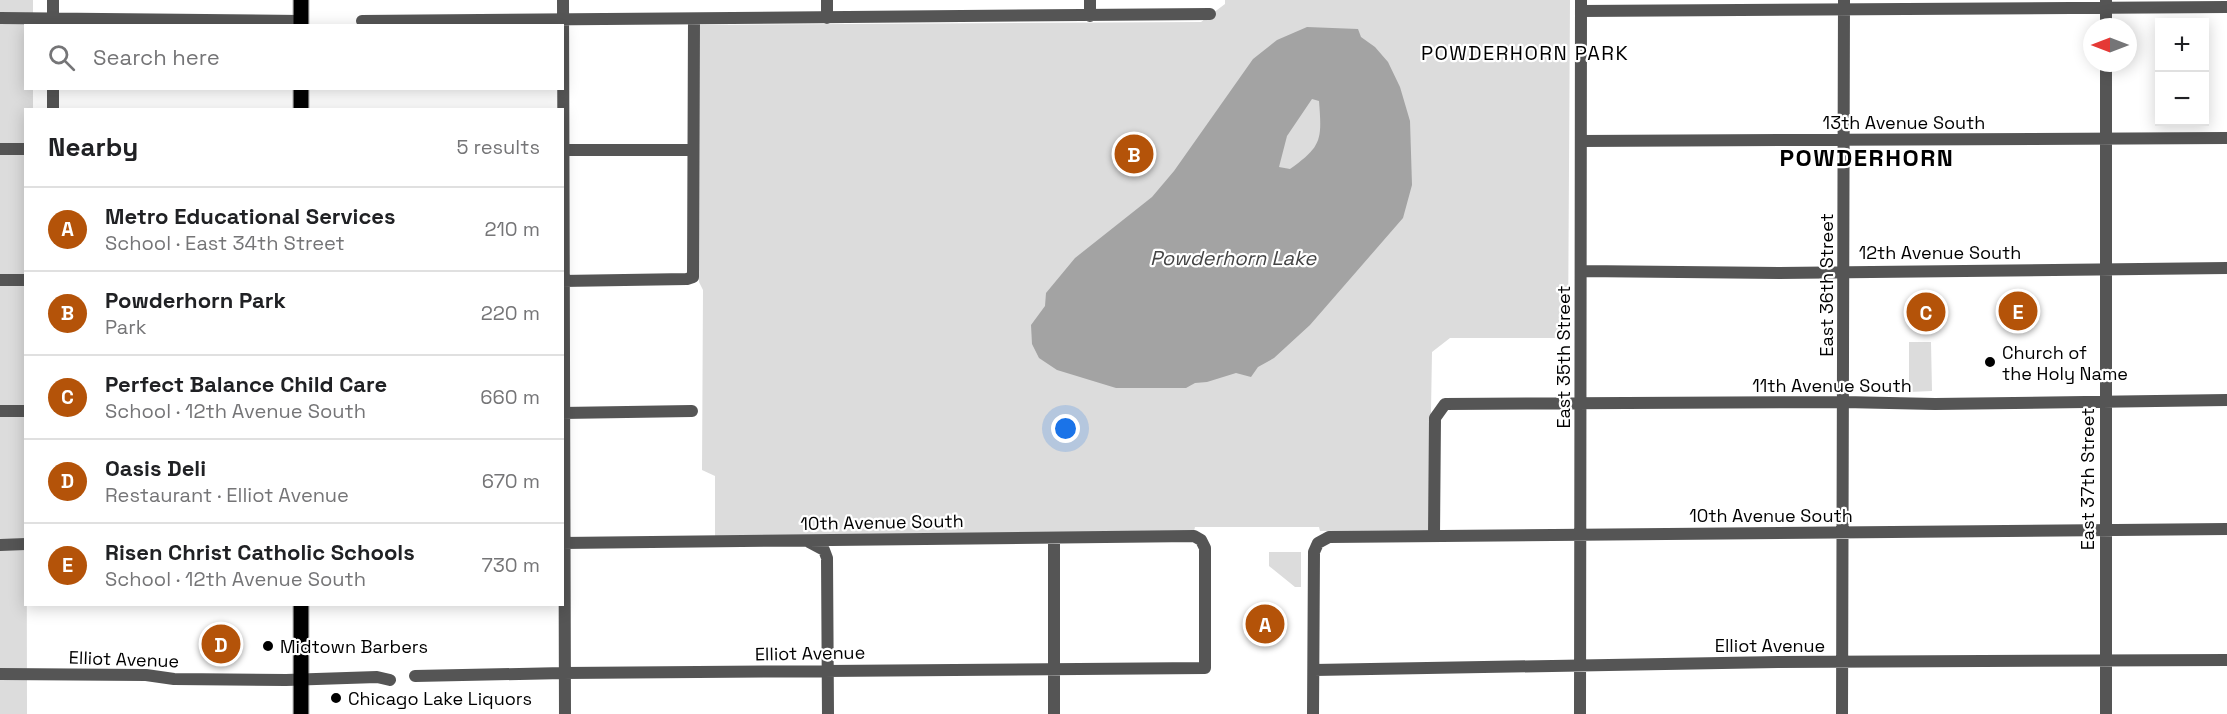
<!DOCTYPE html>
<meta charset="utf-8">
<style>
:root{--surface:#fff;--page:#f2f2f2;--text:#202124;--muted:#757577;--line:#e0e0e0;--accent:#b45309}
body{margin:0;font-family:"Space Grotesk",sans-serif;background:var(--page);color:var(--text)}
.controls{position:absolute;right:18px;top:18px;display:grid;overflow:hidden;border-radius:0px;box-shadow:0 3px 15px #0003}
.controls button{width:54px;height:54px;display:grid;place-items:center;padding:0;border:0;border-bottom:2px solid var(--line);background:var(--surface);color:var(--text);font:30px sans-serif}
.compass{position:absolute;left:2083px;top:18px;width:54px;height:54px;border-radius:50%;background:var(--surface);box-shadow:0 3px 15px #0003;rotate:270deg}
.you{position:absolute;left:1066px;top:429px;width:21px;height:21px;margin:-15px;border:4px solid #fff;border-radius:50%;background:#1a73e8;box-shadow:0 0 0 9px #1a73e833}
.badge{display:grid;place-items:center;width:39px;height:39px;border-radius:50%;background:var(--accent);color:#fff;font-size:20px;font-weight:700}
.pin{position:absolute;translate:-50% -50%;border:3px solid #fff;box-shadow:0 2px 6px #0006}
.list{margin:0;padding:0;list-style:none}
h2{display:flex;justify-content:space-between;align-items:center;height:78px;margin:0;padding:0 24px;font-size:26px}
h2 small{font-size:20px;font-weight:400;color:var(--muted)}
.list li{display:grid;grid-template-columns:39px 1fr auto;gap:18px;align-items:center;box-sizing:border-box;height:84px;padding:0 24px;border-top:2px solid var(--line)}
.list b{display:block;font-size:22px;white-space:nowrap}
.list p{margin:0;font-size:20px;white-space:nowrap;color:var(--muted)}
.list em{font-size:20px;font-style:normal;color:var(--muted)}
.icon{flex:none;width:33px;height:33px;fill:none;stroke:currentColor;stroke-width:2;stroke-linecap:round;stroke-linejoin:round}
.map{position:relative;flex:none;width:2227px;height:714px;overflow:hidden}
.search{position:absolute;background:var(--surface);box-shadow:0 3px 15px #0003;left:24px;top:24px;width:540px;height:66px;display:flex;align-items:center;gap:15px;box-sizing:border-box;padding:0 21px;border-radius:0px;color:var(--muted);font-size:22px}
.panel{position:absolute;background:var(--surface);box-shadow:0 3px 15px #0003;left:24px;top:108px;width:540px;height:498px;border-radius:0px}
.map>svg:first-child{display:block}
.green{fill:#dcdcdc}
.water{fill:#a3a3a3;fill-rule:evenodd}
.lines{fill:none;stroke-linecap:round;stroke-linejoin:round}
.major-casing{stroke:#dbdbdb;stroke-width:18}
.minor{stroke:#555;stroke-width:12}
.major{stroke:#000;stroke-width:15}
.poi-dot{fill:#000;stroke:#fff;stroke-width:2}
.labels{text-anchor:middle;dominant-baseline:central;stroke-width:4.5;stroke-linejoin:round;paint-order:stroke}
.street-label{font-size:18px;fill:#000;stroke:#fff}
.poi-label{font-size:18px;fill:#000;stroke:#fff;text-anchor:start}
.neighbourhood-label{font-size:20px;letter-spacing:1.5px;fill:#000;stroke:#fff}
.water-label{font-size:20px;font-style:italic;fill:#444;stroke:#fff}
.district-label{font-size:24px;font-weight:bold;letter-spacing:1.5px;fill:#000;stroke:#fff}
</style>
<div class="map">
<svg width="2227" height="714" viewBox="0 0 2227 714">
<rect width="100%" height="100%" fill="#fff"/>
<path class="green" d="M0,0H33V25L26,26V88L33,89V109L26,110L27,714H0Z
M1225,0H1570L1568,335L1567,338H1450L1432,352L1429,530L1320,531L1319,527H1195L1194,531L715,536V476L702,470L703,290L699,282L698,25L1201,22L1225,4Z
M1909,342H1931L1932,391L1909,392Z
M1269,552H1301V587H1295L1269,566Z"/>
<path class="water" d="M1307,27L1358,29L1361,37L1375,47L1388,62L1400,87L1410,121L1412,185L1403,218L1310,325L1274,358L1258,367L1251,377L1236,373L1207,382L1195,383L1186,388H1116L1057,370L1039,358L1032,344L1031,325L1045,306L1046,293L1075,258L1152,197L1174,171L1253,59L1277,40ZM1312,99L1319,101C1322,140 1322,146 1290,169L1279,167L1287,136Z"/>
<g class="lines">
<g class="major-casing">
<path id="major" d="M301,0V26
M301,110V88
M301,604V714"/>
</g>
<path class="minor" d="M53,0V24
M563,0L565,714
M1581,11L2227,7
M1090,16V0
M0,18L301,21
M827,18V0
M362,21L1210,14
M2106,27V1
M53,110V88
M1581,141L2227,138
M0,149H26
M562,150H693
M1581,271L1779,273L2227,268
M0,280H26
M562,281L687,279L693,277L694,19
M0,411H26
M562,413L692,411
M1434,535L1435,418L1445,404L1844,402L1935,404L2227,400
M1054,538V714
M809,542L824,550L827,558L828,714
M0,545L26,544
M1314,670L1778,662L2227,660
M0,674L146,675L174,679L286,680L377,677L390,680
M415,676L564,673L1205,668V548L1201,540L1194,536L562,543
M1313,714L1314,552L1318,543L1329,537L2227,529
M1580,714L1581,0
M1842,714L1844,0
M2106,714V63"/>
<use href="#major" class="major"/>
</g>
<g class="poi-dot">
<circle cx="1990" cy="362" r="6"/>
<circle cx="268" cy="646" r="6"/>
<circle cx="336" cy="698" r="6"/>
</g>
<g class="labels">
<g class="street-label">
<text x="1904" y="122">13th Avenue South</text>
<text x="1940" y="252">12th Avenue South</text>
<text transform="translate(1826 285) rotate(-90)">East 36th Street</text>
<text transform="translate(1563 357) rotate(-90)">East 35th Street</text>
<text x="1832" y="385">11th Avenue South</text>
<text transform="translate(2087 479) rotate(-90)">East 37th Street</text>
<text x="1771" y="515">10th Avenue South</text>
<text transform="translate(882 522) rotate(-1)">10th Avenue South</text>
<text x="1770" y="645">Elliot Avenue</text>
<text transform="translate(810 653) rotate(-1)">Elliot Avenue</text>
<text transform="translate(124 659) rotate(2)">Elliot Avenue</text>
</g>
<g class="poi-label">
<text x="2002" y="352">Church of<tspan x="2002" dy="21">the Holy Name</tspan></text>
<text x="280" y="646">Midtown Barbers</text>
<text x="348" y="698">Chicago Lake Liquors</text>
</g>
<g class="neighbourhood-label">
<text x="1525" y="53">POWDERHORN PARK</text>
</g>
<g class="water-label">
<text x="1233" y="258">Powderhorn Lake</text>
</g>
<g class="district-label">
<text x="1867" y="157">POWDERHORN</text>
</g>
</g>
</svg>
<div class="controls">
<button>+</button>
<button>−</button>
</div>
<svg class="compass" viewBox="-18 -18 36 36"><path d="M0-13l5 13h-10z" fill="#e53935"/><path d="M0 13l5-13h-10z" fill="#757577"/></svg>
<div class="you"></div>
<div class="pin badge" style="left:1265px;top:624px">A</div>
<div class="pin badge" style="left:1134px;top:154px">B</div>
<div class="pin badge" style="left:1926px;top:312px">C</div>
<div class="pin badge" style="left:221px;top:644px">D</div>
<div class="pin badge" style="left:2018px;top:311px">E</div>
<div class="search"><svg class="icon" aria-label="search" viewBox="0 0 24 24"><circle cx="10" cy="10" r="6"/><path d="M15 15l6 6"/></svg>Search here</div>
<section class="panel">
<h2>Nearby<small>5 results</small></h2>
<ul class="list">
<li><span class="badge">A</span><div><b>Metro Educational Services</b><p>School · East 34th Street</p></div><em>210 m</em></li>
<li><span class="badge">B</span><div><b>Powderhorn Park</b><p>Park</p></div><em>220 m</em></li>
<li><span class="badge">C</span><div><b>Perfect Balance Child Care</b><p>School · 12th Avenue South</p></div><em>660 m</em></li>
<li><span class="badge">D</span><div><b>Oasis Deli</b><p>Restaurant · Elliot Avenue</p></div><em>670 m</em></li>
<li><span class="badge">E</span><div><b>Risen Christ Catholic Schools</b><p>School · 12th Avenue South</p></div><em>730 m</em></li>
</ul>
</section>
</div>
